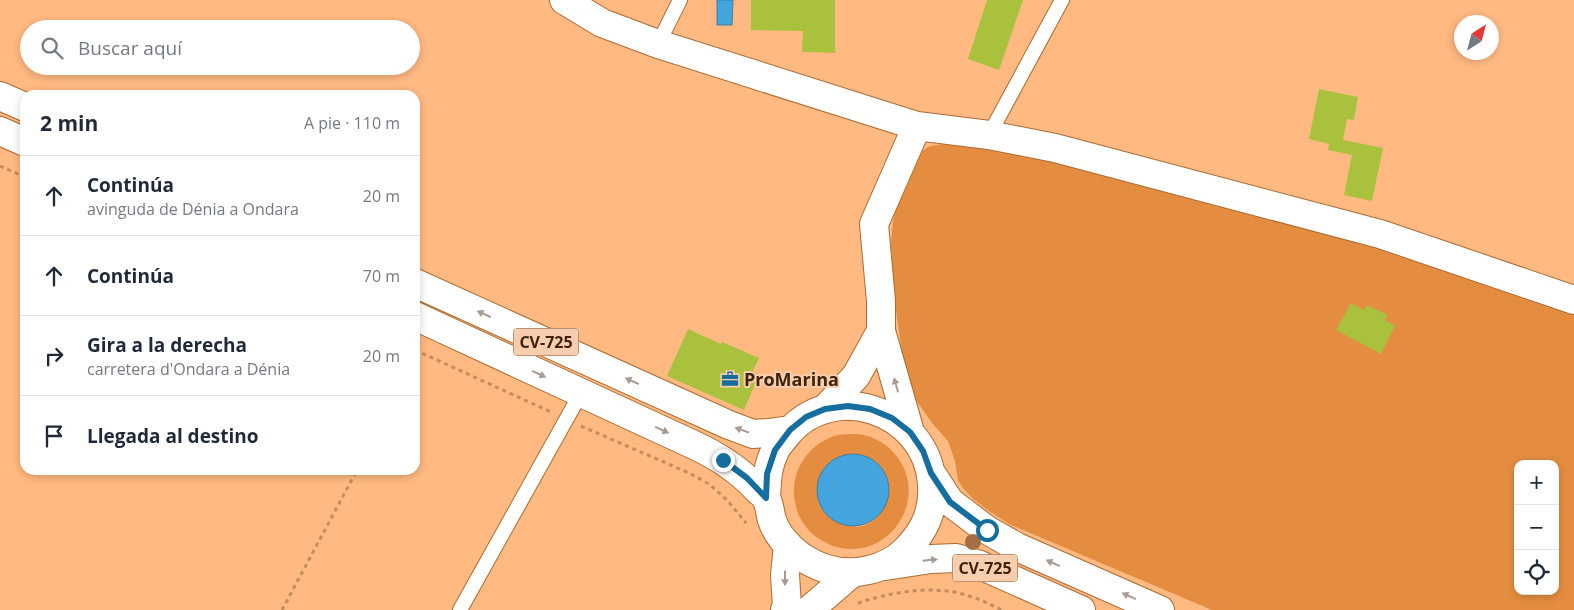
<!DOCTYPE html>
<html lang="es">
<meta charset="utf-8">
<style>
:root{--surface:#fff;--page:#f2f2f3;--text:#1f2937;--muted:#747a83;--line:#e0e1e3}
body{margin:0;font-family:"Open Sans",sans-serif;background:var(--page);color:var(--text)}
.controls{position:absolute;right:15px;bottom:15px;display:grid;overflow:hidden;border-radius:10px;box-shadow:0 2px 8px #0003}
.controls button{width:45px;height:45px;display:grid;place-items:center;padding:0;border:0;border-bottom:1px solid var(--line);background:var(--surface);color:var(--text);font:25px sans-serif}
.compass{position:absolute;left:1454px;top:15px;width:45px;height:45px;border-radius:50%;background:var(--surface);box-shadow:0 2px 8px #0003;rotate:36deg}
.stop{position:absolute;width:15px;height:15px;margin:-11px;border:4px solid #156e9e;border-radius:50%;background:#fff}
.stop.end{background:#156e9e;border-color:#fff;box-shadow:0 1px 5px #0008}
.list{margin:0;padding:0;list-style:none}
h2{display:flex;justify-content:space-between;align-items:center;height:65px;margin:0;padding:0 20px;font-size:21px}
h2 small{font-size:16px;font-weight:400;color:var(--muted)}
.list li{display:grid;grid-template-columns:32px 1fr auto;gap:15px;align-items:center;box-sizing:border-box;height:80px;padding:0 20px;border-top:1px solid var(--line)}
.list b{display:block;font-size:19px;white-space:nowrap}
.list p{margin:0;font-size:16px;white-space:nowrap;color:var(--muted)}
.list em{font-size:16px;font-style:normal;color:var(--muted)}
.icon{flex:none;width:28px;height:28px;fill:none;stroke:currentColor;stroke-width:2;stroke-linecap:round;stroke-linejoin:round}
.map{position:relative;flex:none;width:1574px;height:610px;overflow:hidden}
.search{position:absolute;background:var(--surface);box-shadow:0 2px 8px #0003;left:20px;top:20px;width:400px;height:55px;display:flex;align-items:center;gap:12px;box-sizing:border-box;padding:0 18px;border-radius:28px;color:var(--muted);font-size:19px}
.panel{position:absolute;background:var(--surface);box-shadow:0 2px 8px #0003;left:20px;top:90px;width:400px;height:385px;border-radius:15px}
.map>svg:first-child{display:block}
.green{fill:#e48d40;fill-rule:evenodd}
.water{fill:#43a4de;stroke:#427d9f}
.building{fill:#aac13e}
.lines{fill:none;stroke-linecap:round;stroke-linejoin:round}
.service-casing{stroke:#ab6b33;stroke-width:16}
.minor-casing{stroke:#ab6b33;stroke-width:30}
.primary-casing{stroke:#ab6b33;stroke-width:30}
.path{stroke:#c58c5e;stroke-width:3;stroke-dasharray:4 4;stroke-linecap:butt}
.service{stroke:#fff;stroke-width:14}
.minor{stroke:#fff;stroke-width:28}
.primary{stroke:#fff;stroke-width:28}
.tree{fill:#a46f42}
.oneway{fill:#a89c92}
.route{stroke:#156e9e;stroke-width:6}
.labels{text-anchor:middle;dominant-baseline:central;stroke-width:4;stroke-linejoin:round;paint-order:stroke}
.shield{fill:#f8cdad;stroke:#76563c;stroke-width:1}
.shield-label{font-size:16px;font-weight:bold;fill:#3e230c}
.poi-label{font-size:18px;font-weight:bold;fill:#3e230c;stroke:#f8cdad;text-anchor:start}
</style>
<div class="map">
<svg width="1574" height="610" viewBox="0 0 1574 610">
<rect width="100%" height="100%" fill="#ffb981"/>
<path class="green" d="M951,143L1040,154L1375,240L1574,313V610H1212L1009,524L989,511L973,499L962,487L958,480L955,461L948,441L932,423L907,387L893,289L891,242L895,204L920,152L930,146ZM1518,464H1555V591H1518Z
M857,434C863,435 870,436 875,439C885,443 892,450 898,458C929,501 888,561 837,547C832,546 827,543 823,541C810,535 798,519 796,506C795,501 793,495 794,490C794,465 813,441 838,435C844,434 851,434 857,434ZM876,462C881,468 886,474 888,482C893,501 874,532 851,526C847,525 841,521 837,519C822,510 819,507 817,489Z"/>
<path class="water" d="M717,0H733L732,25H717Z
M817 490a36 36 0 1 1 72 0a36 36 0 1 1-72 0Z"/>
<path class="building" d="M751,0H835V53L802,52L803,31L751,30Z
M987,0H1023L999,70L968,59Z
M1319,89L1358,97L1354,120L1347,119L1343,140L1383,148L1372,201L1344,195L1352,155L1328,150L1329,144L1309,139Z
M1351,303L1364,310L1367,305L1388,315L1385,320L1395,326L1381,354L1336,330Z
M688,329L721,344L722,342L759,358L753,371L759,375L744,410L667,376Z"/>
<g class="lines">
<g class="service-casing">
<path id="service" d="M658,44L680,0
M989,135L1062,0
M460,610L581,393"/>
</g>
<g class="minor-casing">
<path id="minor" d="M564,0L602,23L658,44L917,126L989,135L1055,148L1380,234L1574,300
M825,409L856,376L881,331
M910,432L881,331V301L874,224L917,126
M785,610L787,606L785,575L788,545
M809,610L852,573"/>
</g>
<g class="primary-casing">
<path id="primary" d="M0,96L25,107
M0,131L25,142
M415,283L729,425L753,434L769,433L790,430
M415,316L694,445C718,456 738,469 756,488C759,491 764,495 766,498C770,505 770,514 772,520C780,544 804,562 827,569C852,577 886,570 905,551C924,532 934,512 932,484C927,409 829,377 784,438C781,442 777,446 775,451C767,466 767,482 766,498
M931,473L950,502L987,530L1017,547L1160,610
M885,566L931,559L956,558L980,565L1081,610"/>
</g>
<path class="path" d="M0,166L25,177
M415,350L551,412
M415,360L419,352
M581,426L689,473L709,484L727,500L746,523
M858,603C892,592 934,584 969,596C980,599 991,605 1002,610
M282,610L357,470"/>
<use href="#service" class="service"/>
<use href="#minor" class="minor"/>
<use href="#primary" class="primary"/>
</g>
<circle class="tree" cx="973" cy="542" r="8"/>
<defs><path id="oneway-solid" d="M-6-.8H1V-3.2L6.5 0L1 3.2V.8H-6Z" transform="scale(1.25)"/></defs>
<g class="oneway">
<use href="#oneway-solid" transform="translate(484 314) rotate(-156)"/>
<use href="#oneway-solid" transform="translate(539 374) rotate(25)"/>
<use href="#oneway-solid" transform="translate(632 381) rotate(-156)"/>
<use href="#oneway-solid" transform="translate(896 385) rotate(-106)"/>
<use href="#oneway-solid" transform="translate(662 430) rotate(24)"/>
<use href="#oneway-solid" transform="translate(742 430) rotate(-160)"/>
<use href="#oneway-solid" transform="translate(930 560) rotate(-6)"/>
<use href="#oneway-solid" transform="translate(1053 563) rotate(-156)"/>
<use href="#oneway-solid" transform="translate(785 578) rotate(90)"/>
<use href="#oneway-solid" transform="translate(1129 596) rotate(-156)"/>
</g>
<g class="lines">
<path class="route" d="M723,460L747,478L766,498L767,474L775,450L790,430L806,417L825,409L848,406L870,409L892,418L910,432L923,451L931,473L950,502L987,530"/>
</g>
<defs>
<g id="office-bare" transform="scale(1.35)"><path d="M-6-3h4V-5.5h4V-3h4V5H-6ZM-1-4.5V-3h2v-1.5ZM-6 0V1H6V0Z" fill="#156e9e" stroke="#f8cdad" stroke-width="2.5" paint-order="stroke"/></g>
</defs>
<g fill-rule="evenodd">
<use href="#office-bare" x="730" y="379"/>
</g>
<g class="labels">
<g class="shield">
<rect x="513.5" y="328.5" width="65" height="27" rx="4"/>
<rect x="952.5" y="554.5" width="65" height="27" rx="4"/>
</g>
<g class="shield-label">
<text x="546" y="342">CV-725</text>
<text x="985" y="568">CV-725</text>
</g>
<g class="poi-label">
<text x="744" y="379">ProMarina</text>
</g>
</g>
</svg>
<div class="controls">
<button>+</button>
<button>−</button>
<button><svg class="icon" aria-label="locate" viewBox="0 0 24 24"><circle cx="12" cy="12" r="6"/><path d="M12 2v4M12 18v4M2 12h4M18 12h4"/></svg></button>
</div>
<svg class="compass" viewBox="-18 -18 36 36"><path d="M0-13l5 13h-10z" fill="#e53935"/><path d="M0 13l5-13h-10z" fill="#747a83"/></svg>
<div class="stop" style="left:987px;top:530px"></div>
<div class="stop end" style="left:723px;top:460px"></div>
<div class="search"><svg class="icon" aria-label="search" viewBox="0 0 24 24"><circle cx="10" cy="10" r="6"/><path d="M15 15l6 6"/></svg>Buscar aquí</div>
<section class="panel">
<h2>2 min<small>A pie · 110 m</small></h2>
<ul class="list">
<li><svg class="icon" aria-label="ahead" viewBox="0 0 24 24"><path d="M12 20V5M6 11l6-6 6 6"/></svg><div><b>Continúa</b><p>avinguda de Dénia a Ondara</p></div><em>20 m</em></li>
<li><svg class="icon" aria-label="ahead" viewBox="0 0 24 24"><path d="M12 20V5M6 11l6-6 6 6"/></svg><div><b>Continúa</b></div><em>70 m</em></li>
<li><svg class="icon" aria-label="right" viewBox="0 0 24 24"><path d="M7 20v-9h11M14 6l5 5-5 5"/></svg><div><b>Gira a la derecha</b><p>carretera d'Ondara a Dénia</p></div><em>20 m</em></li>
<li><svg class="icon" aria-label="arrive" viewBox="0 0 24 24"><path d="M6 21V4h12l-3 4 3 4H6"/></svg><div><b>Llegada al destino</b></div></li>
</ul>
</section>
</div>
